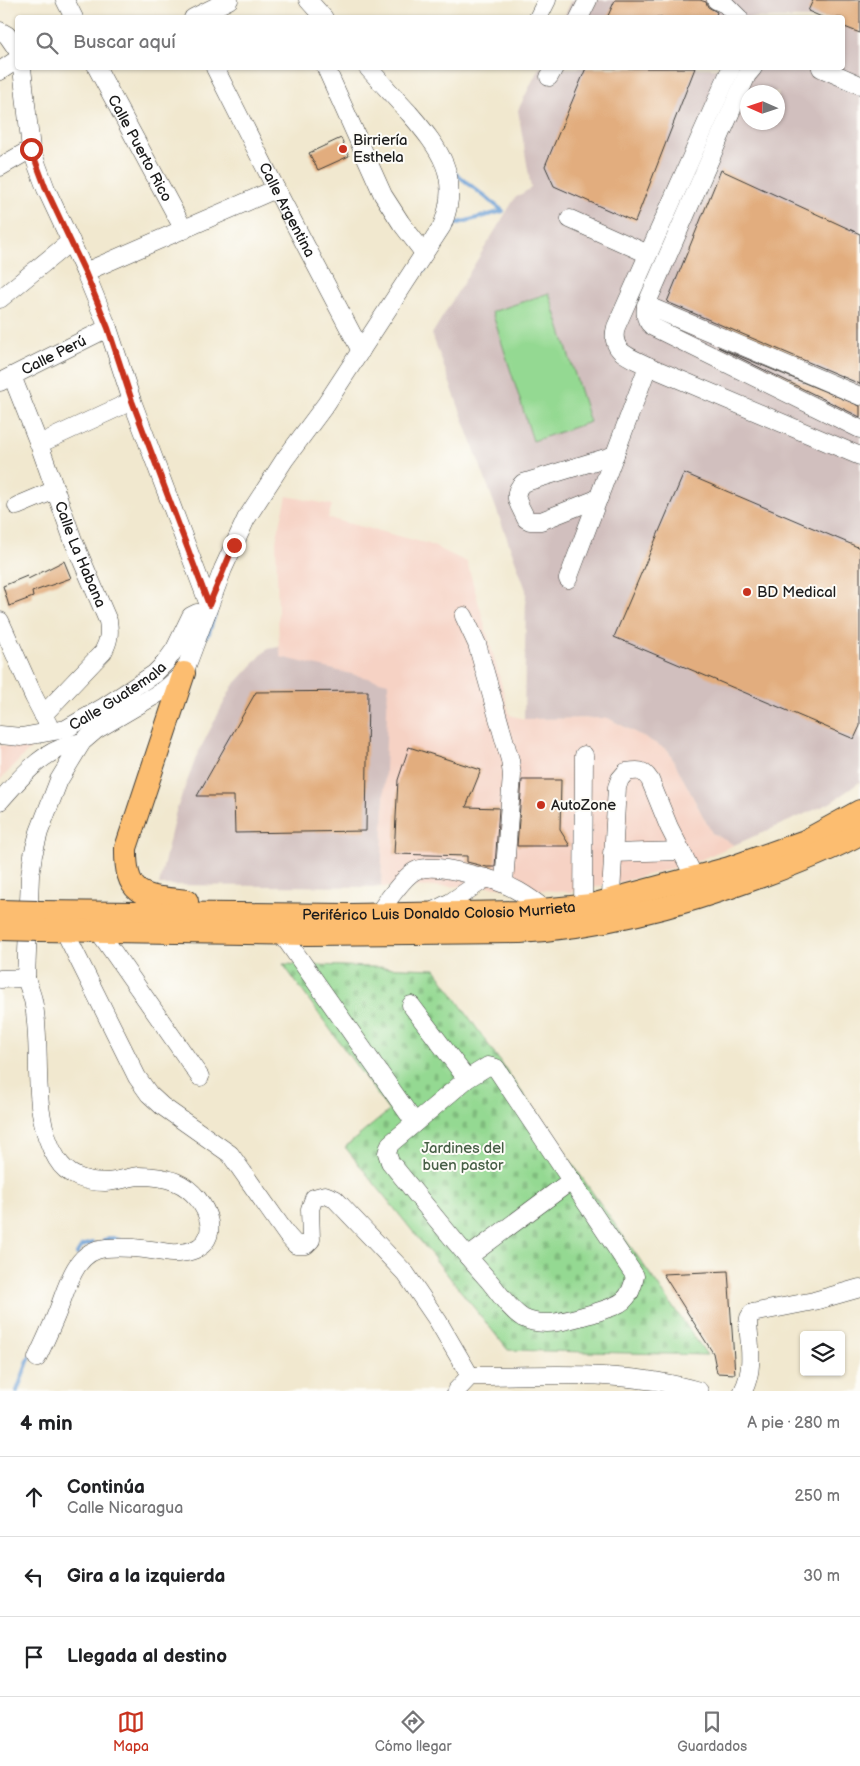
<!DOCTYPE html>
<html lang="es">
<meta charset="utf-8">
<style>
:root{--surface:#fff;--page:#f6f6f6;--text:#202124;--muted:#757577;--line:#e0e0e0;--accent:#c8321e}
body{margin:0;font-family:"Balsamiq Sans",sans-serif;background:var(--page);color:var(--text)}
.controls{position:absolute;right:15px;bottom:15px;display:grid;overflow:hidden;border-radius:5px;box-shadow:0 1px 4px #0004}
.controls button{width:45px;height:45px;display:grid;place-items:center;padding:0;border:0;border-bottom:1px solid var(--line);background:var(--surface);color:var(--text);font:25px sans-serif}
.compass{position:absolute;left:740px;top:85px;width:45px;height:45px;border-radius:50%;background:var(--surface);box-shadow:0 1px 4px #0004;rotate:273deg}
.stop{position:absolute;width:15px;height:15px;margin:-11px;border:4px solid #c8321e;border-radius:50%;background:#fff}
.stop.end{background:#c8321e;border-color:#fff;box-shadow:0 1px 5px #0008}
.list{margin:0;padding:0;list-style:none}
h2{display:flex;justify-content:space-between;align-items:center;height:65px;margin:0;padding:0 20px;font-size:21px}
h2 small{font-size:16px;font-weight:400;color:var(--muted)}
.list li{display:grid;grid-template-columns:32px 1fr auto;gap:15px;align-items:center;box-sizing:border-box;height:80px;padding:0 20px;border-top:1px solid var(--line)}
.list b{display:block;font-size:19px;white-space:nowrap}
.list p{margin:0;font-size:16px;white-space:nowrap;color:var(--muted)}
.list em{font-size:16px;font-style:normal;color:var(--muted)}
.icon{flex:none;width:28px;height:28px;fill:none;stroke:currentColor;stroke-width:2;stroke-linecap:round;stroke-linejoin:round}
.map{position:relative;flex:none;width:860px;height:1391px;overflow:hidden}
.search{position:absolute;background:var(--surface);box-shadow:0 1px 4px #0004;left:15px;right:15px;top:15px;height:55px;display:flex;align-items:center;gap:12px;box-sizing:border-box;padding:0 18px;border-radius:5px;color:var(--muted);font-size:19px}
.sheet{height:305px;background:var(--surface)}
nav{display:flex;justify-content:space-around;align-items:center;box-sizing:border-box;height:70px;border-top:1px solid var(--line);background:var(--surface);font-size:14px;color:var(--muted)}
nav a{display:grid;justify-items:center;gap:2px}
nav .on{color:var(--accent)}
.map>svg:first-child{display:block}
.built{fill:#f6d2c4}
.industrial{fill:#d1bfbe;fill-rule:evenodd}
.green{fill:#94d992;stroke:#587a57}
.cemetery{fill:url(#cemetery-stones);stroke:#587a57}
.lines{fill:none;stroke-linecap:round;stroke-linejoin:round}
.stream{stroke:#689dd4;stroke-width:4}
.building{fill:#e2ad7e}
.minor-casing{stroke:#3c3b37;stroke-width:19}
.major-casing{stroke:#3c3b37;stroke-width:24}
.minor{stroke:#fff;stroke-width:18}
.major{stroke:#fcbd6f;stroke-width:22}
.major-bridge-casing{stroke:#3c3b37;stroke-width:24;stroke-linecap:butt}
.major-bridge{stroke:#fcbd6f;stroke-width:22}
.route{stroke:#c8321e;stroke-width:6}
.poi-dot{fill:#c8321e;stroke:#fdfcf7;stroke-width:2}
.labels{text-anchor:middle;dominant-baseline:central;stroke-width:4;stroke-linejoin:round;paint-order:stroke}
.poi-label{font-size:15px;fill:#1c1c1c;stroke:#fdfcf7;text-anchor:start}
.street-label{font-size:15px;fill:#1c1c1c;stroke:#fdfcf7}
.park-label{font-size:15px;fill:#465e45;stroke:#fdfcf7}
</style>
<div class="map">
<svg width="860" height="1391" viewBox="0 0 860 1391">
<defs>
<pattern id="cemetery-stones" width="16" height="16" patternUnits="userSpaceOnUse" patternTransform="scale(1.25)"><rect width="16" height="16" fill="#94d992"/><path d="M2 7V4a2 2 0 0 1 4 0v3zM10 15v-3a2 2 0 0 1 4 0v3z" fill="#7fba7d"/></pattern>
</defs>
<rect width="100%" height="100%" fill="#fdfcf7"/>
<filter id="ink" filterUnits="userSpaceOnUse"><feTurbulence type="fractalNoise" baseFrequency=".02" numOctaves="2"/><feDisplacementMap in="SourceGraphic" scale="10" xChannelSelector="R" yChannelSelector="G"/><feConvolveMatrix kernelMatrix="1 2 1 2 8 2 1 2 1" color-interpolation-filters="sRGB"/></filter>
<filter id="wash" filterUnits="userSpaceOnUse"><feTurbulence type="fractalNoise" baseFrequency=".0096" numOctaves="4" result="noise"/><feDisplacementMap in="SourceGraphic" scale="20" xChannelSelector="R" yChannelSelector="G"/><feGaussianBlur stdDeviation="1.12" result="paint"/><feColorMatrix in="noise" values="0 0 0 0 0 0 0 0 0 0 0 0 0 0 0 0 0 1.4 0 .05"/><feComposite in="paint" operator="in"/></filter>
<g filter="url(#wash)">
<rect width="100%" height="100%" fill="#f1e8cf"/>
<path class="built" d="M287,496L332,505L328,518L429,544L467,562L510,715L524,719L608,718L668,750L712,833L734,845L695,862L621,882L570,892L486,886L381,887L387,685L280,657L279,647L276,541Z
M43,740L31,748L0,780V745L12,746Z"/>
<path class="industrial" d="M572,0H860V782L830,803L734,845L712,833L668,750L608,718L524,719L526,590L432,334L515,198L531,188L518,110L539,68H842V18L564,17ZM748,92H778V122H748Z
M279,647L281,657L388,683L381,887L159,885L176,811L197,755L232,687L267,649Z"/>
<path class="green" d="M549,293L590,422L533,441L492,312Z"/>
<path class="cemetery" d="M283,964L435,969L707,1355L508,1350L345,1147L389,1111Z"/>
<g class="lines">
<path class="stream" d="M424,270L455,224L503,211L455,173
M205,637L209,633L215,614
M104,1240L112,1238L119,1240
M77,1254L82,1246L92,1243
M17,1391L30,1356"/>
</g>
<g id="blocks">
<path class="building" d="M615,0H700L706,2L708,7L717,12L715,18H607Z
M813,0H860V33L842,26V18H824L808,11Z
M586,68H695L635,222L554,186L545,166Z
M341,138L349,156L318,170L309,153Z
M721,170L860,234V384L667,302Z
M718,347L860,406V417Z
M684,473L860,548V726L854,739L614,637Z
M64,561L71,578L32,592L33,597L9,606L3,586L27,576L28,579Z
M368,691L366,831L235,833L234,796H197L256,692Z
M409,747L481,770L466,807L499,808L495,867H487L467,862V856L394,854L398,780Z
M522,780H561L560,830L570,846H517Z
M728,1271L735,1374L717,1373L713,1353L663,1274Z"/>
</g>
</g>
<g filter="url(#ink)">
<use href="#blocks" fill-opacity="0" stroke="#3c3b37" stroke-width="1"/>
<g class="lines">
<g class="minor-casing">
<g id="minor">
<path d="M65,0L74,18"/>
<path d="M308,0L324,18"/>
<path d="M716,0L725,4L739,18"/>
<path d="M193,18L229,0"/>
<path d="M538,18L547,0"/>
<path d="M579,18L588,0"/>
<path d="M0,31L7,35L18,51"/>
<path d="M22,68L31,149L46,189L85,272L108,328L132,401L209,605"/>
<path id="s1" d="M97,68L184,230"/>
<path id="s2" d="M215,68L276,189L361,351"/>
<path d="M326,68L383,195L401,223L424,253"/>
<path d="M731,68L616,327C609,352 630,357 648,366L860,456"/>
<path d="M753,68L747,75L650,296C645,308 642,318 653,327L860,429"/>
<path d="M821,68L860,85"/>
<path d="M0,71L18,59"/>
<path d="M549,77L554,68"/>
<path d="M0,167L31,149"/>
<path d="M570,219L648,254"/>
<path d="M85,272L276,189"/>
<path d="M0,299L71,241"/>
<path d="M646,305L860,396"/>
<path id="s3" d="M12,376L39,444L73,540L108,621C110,633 109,641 103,652L43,715"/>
<path id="s4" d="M0,382L108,328"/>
<path d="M39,444L132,401"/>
<path d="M599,498L541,521H530L526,519C520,505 510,495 523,483L615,455"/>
<path d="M17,506L55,490"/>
<path d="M568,579L648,366"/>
<path d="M464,616L477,644L510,760L512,775L504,883"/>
<path d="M0,621L34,697L48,724"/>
<path id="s5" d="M0,735L21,737L66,729L104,707L154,674L165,663L175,649L191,616L197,613L206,614"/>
<path d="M0,801C17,782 35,759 59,749C66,746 74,744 82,742"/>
<path d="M612,853L681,851"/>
<path d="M610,912L617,787L620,779L626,772C638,770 643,769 650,780L669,827L700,888"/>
<path d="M429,913L451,902L486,878C510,884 528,896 547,911L548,915"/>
<path d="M583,918L584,755"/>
<path d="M59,920L137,1077L149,1094L162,1106L230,1154L287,1235L296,1245H306L311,1240L310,1209L314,1198L325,1195L335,1199L406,1274L438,1321L470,1376"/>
<path d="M93,923L200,1077"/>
<path d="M373,923C380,910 405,874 417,870C435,863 468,874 486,878"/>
<path d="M282,934L415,1123"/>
<path d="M26,978C28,985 31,992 33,1000C44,1052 28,1111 57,1159C67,1176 86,1182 105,1182C117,1182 128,1177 139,1176C152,1176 164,1177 176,1182C209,1196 230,1250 178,1253C169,1254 160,1251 151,1250C136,1248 121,1247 106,1248C74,1250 67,1289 57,1313C51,1328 44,1343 37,1358"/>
<path d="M0,979L26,978L30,876L33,855L39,832L59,780L82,742L96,730L164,690L184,673L223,569L246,519L285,459L326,404L442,226C462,177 440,149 409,113C395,98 382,83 368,68"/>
<path d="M411,1005L467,1079"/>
<path d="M488,1066L496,1068L635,1276C630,1304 618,1305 594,1313C573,1319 545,1329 523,1318C510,1310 499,1293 490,1282C455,1243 423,1202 390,1162L387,1153L390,1144L467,1079Z"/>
<path d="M468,1257L572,1180"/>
<path d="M456,1391L470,1376C546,1376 625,1369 699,1391"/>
<path d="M743,1391C754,1370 750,1347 748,1324L749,1318L752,1313L814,1301L860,1288"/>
</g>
</g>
<g class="major-casing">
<g id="major">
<path d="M184,673L126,848C125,899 145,896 187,901"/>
<path id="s6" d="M37,912L350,915L522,912L591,905L729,868L805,841L860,811"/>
<path d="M39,930L308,934L520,932C603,927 684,905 762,876C795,864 828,851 860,834"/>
</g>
</g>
<use href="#minor" class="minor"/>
<use href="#major" class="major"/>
<g class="major-bridge-casing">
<path id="major-bridge" d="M0,911L37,912
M0,929L39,930"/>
</g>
<use href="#major-bridge" class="major-bridge"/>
</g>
</g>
<g class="lines" filter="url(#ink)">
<path class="route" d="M31,149L46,189L85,272L108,328L132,401L209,605L234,545"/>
</g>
<g class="poi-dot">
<circle cx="343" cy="149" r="5"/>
<circle cx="747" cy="592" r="5"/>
<circle cx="541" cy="805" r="5"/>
</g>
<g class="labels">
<g class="poi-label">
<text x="353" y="140">Birriería<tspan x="353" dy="17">Esthela</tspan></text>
<text x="757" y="592">BD Medical</text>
<text x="551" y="805">AutoZone</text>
</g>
<g class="street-label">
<text stroke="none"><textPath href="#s1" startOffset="91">Calle Puerto Rico</textPath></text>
<text stroke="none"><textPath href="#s2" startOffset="159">Calle Argentina</textPath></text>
<text stroke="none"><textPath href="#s4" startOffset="60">Calle Perú</textPath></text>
<text stroke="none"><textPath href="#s3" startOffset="191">Calle La Habana</textPath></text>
<text stroke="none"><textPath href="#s5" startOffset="128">Calle Guatemala</textPath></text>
<text stroke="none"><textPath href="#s6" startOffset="402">Periférico Luis Donaldo Colosio Murrieta</textPath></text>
</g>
<g class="park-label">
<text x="463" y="1148">Jardines del<tspan x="463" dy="17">buen pastor</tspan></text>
</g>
</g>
</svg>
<div class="controls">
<button><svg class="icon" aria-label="layers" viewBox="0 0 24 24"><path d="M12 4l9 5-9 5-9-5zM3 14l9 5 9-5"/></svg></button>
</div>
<svg class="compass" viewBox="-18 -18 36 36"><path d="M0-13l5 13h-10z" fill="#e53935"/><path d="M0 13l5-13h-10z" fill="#757577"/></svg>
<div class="stop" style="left:31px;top:149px"></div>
<div class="stop end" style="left:234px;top:545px"></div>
<div class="search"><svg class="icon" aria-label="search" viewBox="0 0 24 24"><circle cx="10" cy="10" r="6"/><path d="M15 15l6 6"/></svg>Buscar aquí</div>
</div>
<section class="sheet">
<h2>4 min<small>A pie · 280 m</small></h2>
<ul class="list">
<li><svg class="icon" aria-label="ahead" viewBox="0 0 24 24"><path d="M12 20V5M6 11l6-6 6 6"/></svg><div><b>Continúa</b><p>Calle Nicaragua</p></div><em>250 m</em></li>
<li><svg class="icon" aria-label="left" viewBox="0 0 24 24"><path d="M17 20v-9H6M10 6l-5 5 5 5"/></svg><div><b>Gira a la izquierda</b></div><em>30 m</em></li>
<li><svg class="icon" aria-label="arrive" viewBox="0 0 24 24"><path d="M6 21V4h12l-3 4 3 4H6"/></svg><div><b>Llegada al destino</b></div></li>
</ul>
</section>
<nav>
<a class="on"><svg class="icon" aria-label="map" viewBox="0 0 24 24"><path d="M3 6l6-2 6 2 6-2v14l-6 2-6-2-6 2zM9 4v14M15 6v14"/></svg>Mapa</a>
<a><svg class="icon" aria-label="directions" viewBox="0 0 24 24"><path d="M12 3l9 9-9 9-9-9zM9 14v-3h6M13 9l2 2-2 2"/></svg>Cómo llegar</a>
<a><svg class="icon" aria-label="saved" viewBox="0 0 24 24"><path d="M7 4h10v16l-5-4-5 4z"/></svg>Guardados</a>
</nav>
